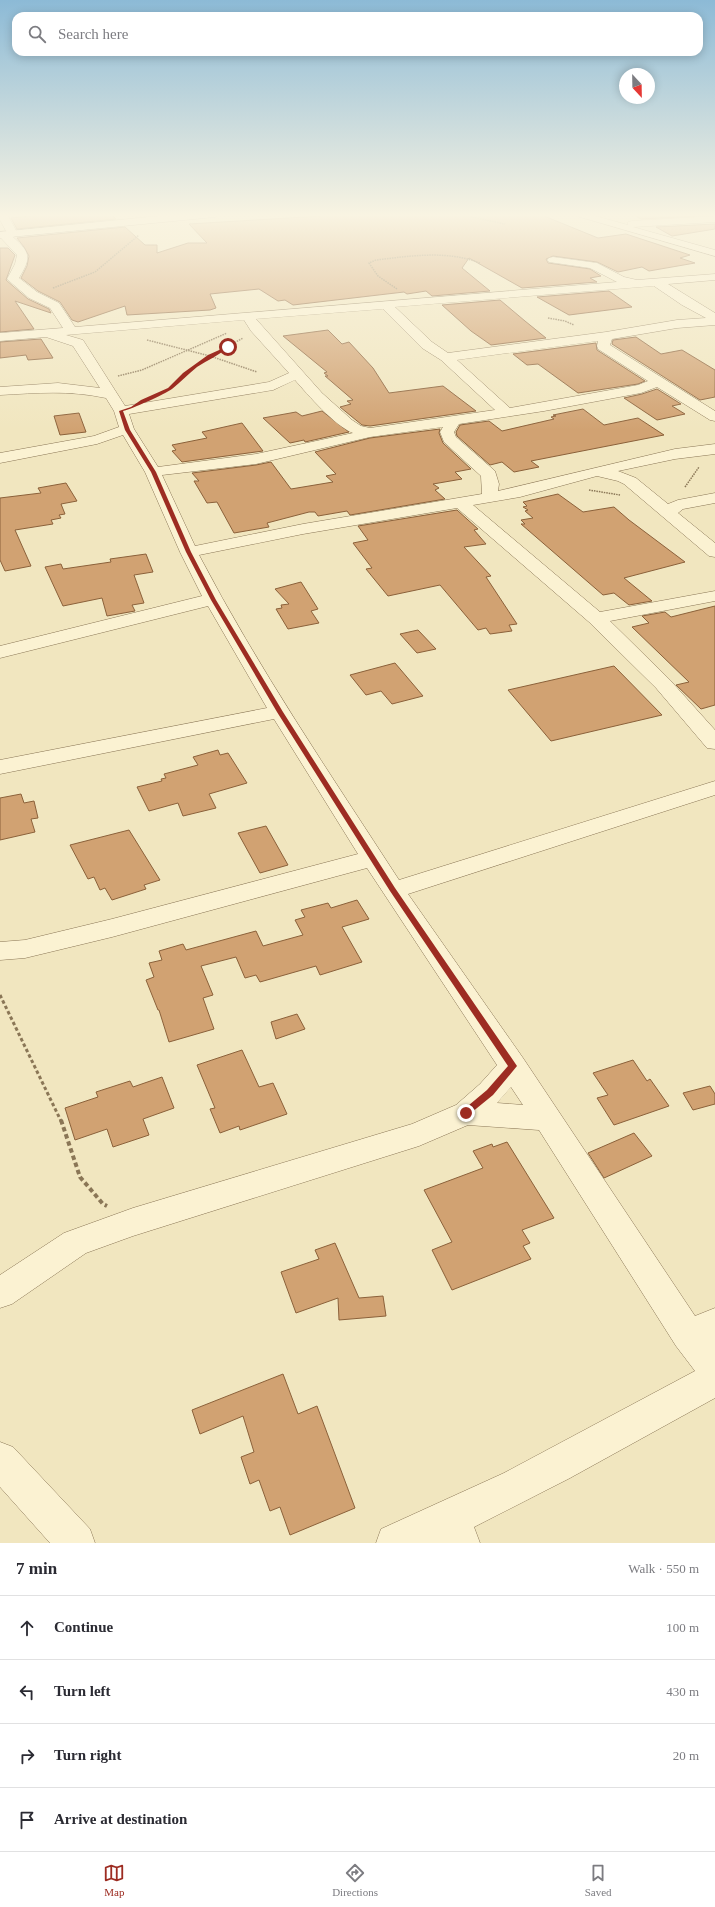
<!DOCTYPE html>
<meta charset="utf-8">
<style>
:root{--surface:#fff;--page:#f2f2f3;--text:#2b2b33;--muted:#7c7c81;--line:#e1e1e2;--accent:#9d2c22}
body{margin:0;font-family:Georgia,serif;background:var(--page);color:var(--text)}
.compass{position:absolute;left:619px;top:68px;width:36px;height:36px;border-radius:50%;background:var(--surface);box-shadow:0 2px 10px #0003;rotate:158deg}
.stop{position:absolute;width:12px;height:12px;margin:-9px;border:3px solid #9d2c22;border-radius:50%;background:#fff}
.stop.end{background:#9d2c22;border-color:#fff;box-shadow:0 1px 4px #0008}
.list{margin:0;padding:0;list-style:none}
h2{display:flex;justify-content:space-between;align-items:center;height:52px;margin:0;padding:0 16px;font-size:17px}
h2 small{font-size:13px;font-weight:400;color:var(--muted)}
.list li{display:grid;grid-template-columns:26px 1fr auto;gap:12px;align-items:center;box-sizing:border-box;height:64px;padding:0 16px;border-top:1px solid var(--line)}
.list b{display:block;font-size:15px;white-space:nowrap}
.list em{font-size:13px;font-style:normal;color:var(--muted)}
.icon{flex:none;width:22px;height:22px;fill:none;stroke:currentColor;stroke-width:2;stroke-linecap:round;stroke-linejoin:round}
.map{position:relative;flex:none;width:715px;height:1543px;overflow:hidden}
.search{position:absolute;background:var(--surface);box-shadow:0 2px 10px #0003;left:12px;right:12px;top:12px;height:44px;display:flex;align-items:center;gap:10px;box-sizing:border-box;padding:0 14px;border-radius:12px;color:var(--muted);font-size:15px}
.sheet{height:308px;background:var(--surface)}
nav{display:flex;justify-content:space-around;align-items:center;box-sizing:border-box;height:56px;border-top:1px solid var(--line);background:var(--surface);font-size:11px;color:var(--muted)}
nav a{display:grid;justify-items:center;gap:2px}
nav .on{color:var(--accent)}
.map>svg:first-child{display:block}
.building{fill:#d1a272;stroke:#8b613a}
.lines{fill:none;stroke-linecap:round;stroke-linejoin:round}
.street-casing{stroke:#8a7656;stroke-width:1}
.secondary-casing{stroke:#6c5739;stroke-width:1}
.path-far2{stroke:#8a7656;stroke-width:1.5;stroke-dasharray:1.5 1;stroke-linecap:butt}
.path-far1{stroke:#8a7656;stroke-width:3;stroke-dasharray:3.5 2.5;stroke-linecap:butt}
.path{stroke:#8a7656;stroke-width:4;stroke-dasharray:4.5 3;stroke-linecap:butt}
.street{fill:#fbf2d2;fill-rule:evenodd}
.secondary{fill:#fbf2d2;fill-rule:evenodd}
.route{fill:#9d2c22}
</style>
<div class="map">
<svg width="715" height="1543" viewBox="0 0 715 1543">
<rect width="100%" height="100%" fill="#f1e6bf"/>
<path class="building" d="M49,214H111L116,219L17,229L11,218Z
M318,214H539L598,238L626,234L690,255L680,258L695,263L649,271L642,267L618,272L597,262L553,256L546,259L548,263L590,269L601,276L590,278L597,282L522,288L469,258L462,268L490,291L432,296L426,291L407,294L404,292L293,305L285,300L278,301L259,289L210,294L216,308L210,310L127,315L125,306L78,322L72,320L60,302L38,291L21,278L27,266L29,256L24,247L17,238L125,227L145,245H157V253L188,243H207L189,224L321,216Z
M633,214H715V215L641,219Z
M715,224V229L672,236L656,227Z
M0,248H8L15,255L6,280L28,299L49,309L51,313L15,301L34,329L0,332Z
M609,291L632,307L569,315L537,297Z
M500,300L525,321L546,338L491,345L471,331L442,305Z
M328,330L342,344L349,342L373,368L389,393L443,386L476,411L370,426L362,425L340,407L351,404L347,401L353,400L325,376H328L324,373L327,372L283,336Z
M636,337L661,354L682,350L715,370V397L700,400L612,344L613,340Z
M41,339L53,358L28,360L26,355L0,358V342Z
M596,343L597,350L645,381L638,384L578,393L538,364L527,365L513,354Z
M657,389L681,404L672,406L685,414L657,420L624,398L642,394Z
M583,409L604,425L638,418L664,435L531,461L539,467L514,472L502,462L490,465L457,436L456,432L460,425L489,421L502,431L554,419L551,417L556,416L553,415Z
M322,411L349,432L305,442L304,440L290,443L263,418L296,412L302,416Z
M79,413L86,432L60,435L54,416Z
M242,423L263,451L182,462L172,451L176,450L172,445L207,438L202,432Z
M440,429L439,433L443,443L471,469L455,472L462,479L433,484L439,488L435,490L445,499L350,515L347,511L318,516L315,512H309L267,523L269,527L234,533L217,502L207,503L194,481H199L192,473L256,465L271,462L291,489L333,482L326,476L336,474L315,452L370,438Z
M66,483L77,501L61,504L65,514L59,515L61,518L51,520L53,524L15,530L31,566L5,571L0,560V498L41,493L38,488Z
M558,494L583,512L614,507L629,520L685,562L624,578L652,601L629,605L614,593L603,595L521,524H525L521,520L533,518L525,511L528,510L523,507L527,506L523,502Z
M457,510L478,529L474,530L486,544L464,547L491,576L486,577L517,624L509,625L512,631L490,634L486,628L478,630L440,585L388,596L366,569L372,568L353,543L368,540L358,526Z
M146,554L153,572L134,575L144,603L132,605L135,611L107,616L102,598L63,606L45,567L61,564L63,569L111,562L110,559Z
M301,582L318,609L311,611L319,623L288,629L276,609L282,608L281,605L289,604L275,589Z
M715,606V705L701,709L676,685L689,682L632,627L649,623L642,616L665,612L671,617Z
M418,630L436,649L417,653L400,634Z
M395,663L423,696L392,704L381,691L366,695L350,675Z
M614,666L662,715L551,741L508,690Z
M218,750L220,755L228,753L247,783L209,794L216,808L183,816L178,803L149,811L137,787L162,781L161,779L166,778L164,774L198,765L193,757Z
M21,794L24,803L34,801L38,818L31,819L35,832L0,840V798Z
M266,826L288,865L260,873L238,833Z
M129,830L160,880L144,885L146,889L112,900L105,888L100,890L94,877L88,879L70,845Z
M357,900L369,919L342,927L362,962L320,975L316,966L260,982L256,975L245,978L236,957L201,966L213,995L203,998L214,1029L169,1042L159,1010H158L146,980L154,977L149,963L162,960L159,951L183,944L186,950L256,931L263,946L303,935L295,920L305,917L301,910L328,903L331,908Z
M297,1014L305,1029L276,1039L271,1022Z
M242,1050L259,1087L273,1083L287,1114L240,1130L239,1126L220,1133L210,1109L215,1108L197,1065Z
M633,1060L647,1081L650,1079L669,1106L614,1125L597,1098L608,1095L593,1073Z
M162,1077L174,1108L143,1119L149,1135L113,1147L107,1129L75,1140L65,1108L98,1097L96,1092L130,1081L133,1087Z
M710,1086L715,1094V1104L693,1110L683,1093Z
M634,1133L652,1156L604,1178L588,1153Z
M507,1142L554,1218L522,1230L530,1243L523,1246L531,1259L452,1290L432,1250L452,1242L424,1190L483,1168L473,1151L492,1144L493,1147Z
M335,1243L359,1298L383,1296L386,1316L339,1320L338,1298L296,1313L281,1272L319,1259L315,1250Z
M283,1374L298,1414L317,1406L355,1508L290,1535L280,1507L270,1511L259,1480L250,1484L241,1457L254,1452L243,1416L200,1434L192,1410Z"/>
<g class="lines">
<g class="street-casing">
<path id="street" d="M0,214H7L18,234L13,237C31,253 31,258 19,278L37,292L59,303L75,327L617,282L590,268L549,262L547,260L549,258L553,257L597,263L624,277L637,280L715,274V280L668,284L715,313V325L677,328L612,339L610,345L715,411V421L710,420L657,387L641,393L544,411L459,424L454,432L456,437L495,471L499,484L498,491L675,449L715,444V454L675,459L618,471L636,478L668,504L678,500L715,493V503L683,509L678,513L715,543V557L709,556L624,484L618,481L597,476L520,497L473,505L600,612L715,591V601L610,621L670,680L715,730V749L707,748L656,688L589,622L457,508L303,534L199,555C258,668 331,775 399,880L715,781V795L408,894L523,1058L695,1316L715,1308V1398L570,1478L474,1527L480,1543H376L381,1529L504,1473L695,1371L676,1346L539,1130L468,1125L419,1146L133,1236L86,1253L12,1304L0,1308V1275L64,1233L75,1229L133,1208L412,1124L456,1105L480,1084L497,1065L367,868L112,937L25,958L0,960V942L25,940L112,919L358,854L274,719L0,774V760L267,708L208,606L0,658V646L202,596L180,552L145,472L123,435L97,444L0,463V453L94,436L119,427L114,411L106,398C68,390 38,393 0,395V387L58,383L100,388L73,346L46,337L0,341V333L63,328L50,308L29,298L7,279L15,264L17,255L0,237V233H7L0,220ZM654,286L682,305L706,318L677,320L606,332L448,353L432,342L395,307ZM383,309L422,348L441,360L495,410L370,428L361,426L352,420L322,393L256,319ZM244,320L251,331L289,373L269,382L125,406L83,340L66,335ZM598,341L597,346L598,349L648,381L638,385L510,408L457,360ZM295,380C308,395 335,426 353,433L256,454L158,467L134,429L129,414L273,390ZM443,427L440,432L444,442L481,476L482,494L303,524L195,546L162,475L256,464L370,437ZM511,1087L523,1105L497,1103Z
M570,214H588L628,225V222L632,221L715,216V222L633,227L715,250V256Z
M0,1442L13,1447L90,1529L95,1543H50L0,1487Z"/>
</g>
<g class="secondary-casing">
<path id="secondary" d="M179,214H220L215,217L0,238V232Z"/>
</g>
<path class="path-far2" d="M458,214L505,224
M53,288L95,272L139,235
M397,289L378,276L369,263L376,260C411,256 446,250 480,263
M548,318L565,321L574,325
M147,340L210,356L257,372
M118,376L142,370L227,333
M174,386C192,364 218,352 243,338
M685,487L699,467
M589,490L620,495"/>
<path class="path-far1" d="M0,995L61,1121"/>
<path class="path" d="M61,1120L80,1177L103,1204L107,1206"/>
<use href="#street" class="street"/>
<use href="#secondary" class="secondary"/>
</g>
<linearGradient id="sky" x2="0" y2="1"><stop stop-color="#8cbad6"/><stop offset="0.5" stop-color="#f9f4e2"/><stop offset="1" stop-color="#f9f4e2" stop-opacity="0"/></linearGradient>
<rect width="715" height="430" fill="url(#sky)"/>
<path class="route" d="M226,347H229C219,355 208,360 197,367C188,374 181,382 172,389C165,394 132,409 123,411L130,430L156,472L191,552L216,600L283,712L395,888L517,1066L493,1095L466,1117L463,1116V1110L487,1090L508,1066L390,891L277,712L211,600L186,552L151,472L125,430L119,411L131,407L141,400L168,388L183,373L208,355Z"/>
</svg>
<svg class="compass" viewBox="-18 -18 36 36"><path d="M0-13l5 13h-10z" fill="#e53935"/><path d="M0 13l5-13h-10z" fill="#7c7c81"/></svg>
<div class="stop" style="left:228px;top:347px"></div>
<div class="stop end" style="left:466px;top:1113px"></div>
<div class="search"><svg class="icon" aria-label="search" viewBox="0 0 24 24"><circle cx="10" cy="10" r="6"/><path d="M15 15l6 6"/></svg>Search here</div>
</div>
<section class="sheet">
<h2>7 min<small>Walk · 550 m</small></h2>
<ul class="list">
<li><svg class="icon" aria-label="ahead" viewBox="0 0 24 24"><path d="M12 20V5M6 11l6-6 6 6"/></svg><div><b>Continue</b></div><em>100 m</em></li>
<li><svg class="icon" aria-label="left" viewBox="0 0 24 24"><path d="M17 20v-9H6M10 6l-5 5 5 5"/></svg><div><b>Turn left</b></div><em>430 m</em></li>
<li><svg class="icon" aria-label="right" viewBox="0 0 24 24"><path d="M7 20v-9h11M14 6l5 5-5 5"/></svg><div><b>Turn right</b></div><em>20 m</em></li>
<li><svg class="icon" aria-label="arrive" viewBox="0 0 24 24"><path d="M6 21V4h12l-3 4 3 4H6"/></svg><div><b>Arrive at destination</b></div></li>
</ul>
</section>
<nav>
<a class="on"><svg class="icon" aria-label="map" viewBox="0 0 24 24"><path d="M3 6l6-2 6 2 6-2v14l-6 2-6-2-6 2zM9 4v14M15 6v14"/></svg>Map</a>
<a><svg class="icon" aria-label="directions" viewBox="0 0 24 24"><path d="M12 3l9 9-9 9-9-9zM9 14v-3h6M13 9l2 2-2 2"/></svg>Directions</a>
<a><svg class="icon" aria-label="saved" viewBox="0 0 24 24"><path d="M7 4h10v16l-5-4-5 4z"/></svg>Saved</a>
</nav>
